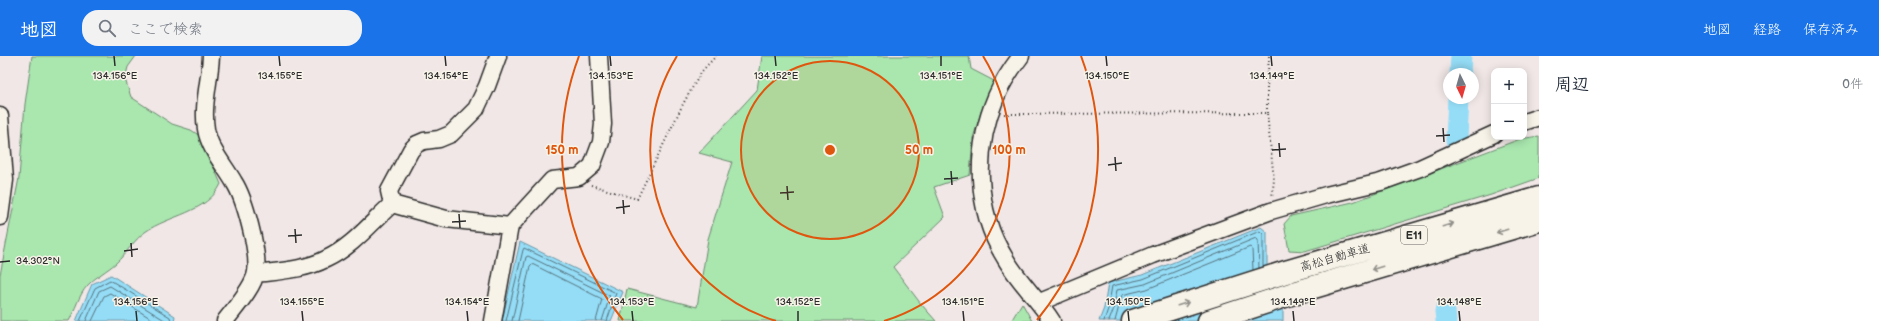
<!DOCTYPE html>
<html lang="ja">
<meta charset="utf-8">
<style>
:root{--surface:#fff;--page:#f2f2f3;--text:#1f2937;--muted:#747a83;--line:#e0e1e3;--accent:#1a73e8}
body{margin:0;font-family:"Balsamiq Sans","Klee One",sans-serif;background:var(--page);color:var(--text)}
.controls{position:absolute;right:12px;top:12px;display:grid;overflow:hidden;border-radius:8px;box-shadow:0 2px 10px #0003}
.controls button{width:36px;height:36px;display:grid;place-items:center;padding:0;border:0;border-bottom:1px solid var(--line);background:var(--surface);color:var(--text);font:20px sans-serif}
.compass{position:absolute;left:1443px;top:12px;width:36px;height:36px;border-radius:50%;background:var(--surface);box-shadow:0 2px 10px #0003;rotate:175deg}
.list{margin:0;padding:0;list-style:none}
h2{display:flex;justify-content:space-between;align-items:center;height:52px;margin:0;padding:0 16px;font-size:17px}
h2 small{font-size:13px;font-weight:400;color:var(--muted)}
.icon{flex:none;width:22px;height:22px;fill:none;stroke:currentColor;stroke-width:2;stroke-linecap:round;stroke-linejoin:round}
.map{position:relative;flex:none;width:1539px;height:265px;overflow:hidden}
header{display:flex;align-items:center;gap:24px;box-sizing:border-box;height:56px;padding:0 20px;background:var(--accent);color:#fff}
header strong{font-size:19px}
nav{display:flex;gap:22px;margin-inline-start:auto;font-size:14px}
.search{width:280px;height:36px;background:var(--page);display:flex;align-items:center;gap:10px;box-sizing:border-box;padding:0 14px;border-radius:16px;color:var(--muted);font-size:15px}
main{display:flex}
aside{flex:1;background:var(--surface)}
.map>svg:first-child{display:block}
.green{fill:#a9e7af;stroke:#6a896d}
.water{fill:#95ddf7;stroke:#6b96a5}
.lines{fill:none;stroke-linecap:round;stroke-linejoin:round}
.shore{stroke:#55727d;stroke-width:1}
.river{stroke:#95ddf7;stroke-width:21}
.minor-casing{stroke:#2b2b2b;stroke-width:19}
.highway-casing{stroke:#2b2b2b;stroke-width:25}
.path{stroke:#2b2b2b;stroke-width:2;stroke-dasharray:1 3;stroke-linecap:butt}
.minor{stroke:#f7f3e8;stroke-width:16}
.highway{stroke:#f7f3e8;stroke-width:22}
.oneway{stroke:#918f8a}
.ticks{fill:none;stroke:#2b2b2b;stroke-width:1.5}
.ring{fill:none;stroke:#df570e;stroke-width:2}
.labels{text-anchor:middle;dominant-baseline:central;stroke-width:3;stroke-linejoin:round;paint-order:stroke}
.shield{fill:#f7f3e8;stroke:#686764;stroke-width:1}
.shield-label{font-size:11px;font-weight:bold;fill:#2b2b2b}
.street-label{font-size:12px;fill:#2b2b2b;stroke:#f7f3e8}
.ticks-label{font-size:10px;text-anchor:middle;fill:#2b2b2b;stroke:#f7f3e8;stroke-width:3;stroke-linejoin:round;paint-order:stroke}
.centre{fill:#df570e;stroke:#f7f3e8;stroke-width:2}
.ring-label{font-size:12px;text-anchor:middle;font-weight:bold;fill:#df570e;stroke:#f7f3e8;stroke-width:3;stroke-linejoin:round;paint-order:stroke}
</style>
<header>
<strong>地図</strong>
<div class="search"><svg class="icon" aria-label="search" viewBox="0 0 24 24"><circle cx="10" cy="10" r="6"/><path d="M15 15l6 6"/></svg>ここで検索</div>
<nav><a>地図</a><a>経路</a><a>保存済み</a></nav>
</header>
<main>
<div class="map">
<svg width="1539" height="265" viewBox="0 0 1539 265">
<rect width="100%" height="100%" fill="#f1e7e7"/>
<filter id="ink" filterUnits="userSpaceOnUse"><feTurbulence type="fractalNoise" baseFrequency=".025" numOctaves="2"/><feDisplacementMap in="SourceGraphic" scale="8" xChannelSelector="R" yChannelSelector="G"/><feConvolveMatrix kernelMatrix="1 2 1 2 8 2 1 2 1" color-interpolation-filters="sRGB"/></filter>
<g filter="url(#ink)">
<path class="green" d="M32,0H136L128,11L125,23L131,41L172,68L191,74L200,80L221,128C207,157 169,159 145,176C134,184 126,198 116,207C108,214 94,222 87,230C79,239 75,254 69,265H0V219L19,122L25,48Z
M762,0H969L971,13L994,25L981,56L973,82L970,119L934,131L945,161L893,211L921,248L936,265H620L627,233L697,251L708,183L732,106L699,97L757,34Z
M1539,80V122L1491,139L1305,195L1289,194L1284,168L1291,160L1353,146L1520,83Z
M1022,247L1032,265H1011Z"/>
<path class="water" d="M1261,171L1267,176V209L1283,247V265H1099L1104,252L1108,227L1142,219Z
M520,186L623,236L611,265H502Z
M111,219L175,260L174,265H76L92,228Z"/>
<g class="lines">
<path class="shore" d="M80,265L95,232L110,224L170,261L171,265
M86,265L99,235L110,230L166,265
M92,265L104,240L110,237L155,265
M506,265L523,194L524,192L616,237L607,265
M512,265L526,201L528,200L610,240L602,265
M518,265L530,210L532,208L602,243L596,265
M1104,265L1108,253L1112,230L1143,223L1260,175L1263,178V211
M1109,265L1113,255L1117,234L1145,228L1256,182L1258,184L1259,212
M1115,265L1122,239L1147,233L1250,191L1252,193L1253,214"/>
<path class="river" d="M1460,18L1461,0
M1456,84L1458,42
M1445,255L1446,265"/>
<g class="minor-casing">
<path id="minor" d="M211,0C210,24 202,49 206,73C209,92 224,109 234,126C245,143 259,196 256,216C254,231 234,253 225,265
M1021,0C1011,13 1002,27 996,41C974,93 975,154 1005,202C1018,225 1038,243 1052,265
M0,60L5,124L0,161
M1524,66L1539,61
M392,148L389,135L411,94L417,88L424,85L439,83L451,78L476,53L487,30L498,0
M256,218C279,215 305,214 326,203C352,191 371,167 392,148L446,163L510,170
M1040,246L1153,199L1271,155L1326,139L1381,126L1420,112L1494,78
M493,265L510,170L552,124L579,121L592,110L601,86L603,68L599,0"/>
</g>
<g class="highway-casing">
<path id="highway" d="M1133,265L1289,215L1539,142
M1209,265L1297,236L1539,164"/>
</g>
<path class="path" d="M1267,57V32L1269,0
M1004,58L1267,57L1274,124L1272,141
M591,129L637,143L683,48L702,15L716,0"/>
<use href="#minor" class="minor"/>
<use href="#highway" class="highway"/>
</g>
<defs><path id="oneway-shaft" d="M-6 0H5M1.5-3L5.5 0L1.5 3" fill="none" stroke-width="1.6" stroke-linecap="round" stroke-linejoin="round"/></defs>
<g class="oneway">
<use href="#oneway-shaft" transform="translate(1448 169) rotate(-16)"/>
<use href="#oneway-shaft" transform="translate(1502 175) rotate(163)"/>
<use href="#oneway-shaft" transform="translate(1377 212) rotate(163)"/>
<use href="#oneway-shaft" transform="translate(1183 248) rotate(-17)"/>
</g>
</g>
<path class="ticks" d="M114,0L115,10M279,0L280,10M445,0L446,10M610,0L611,10M775,0L776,10M941,0V10M1106,0L1107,10M1271,0L1272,10M1443,72L1444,86M1436,80L1450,79M1279,87L1280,101M1272,94L1286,93M1115,101L1116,115M1108,109L1122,107M951,115L952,129M944,123L958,122M787,130L788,144M780,137L794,136M623,144L624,158M616,152L630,150M459,158L460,172M452,166L466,165M295,173L296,187M288,180L302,179M131,187L132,201M124,195L138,193M0,206L10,205M136,255L137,265M302,255L303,265M467,255L468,265M632,255L633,265M798,255V265M963,255L964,265M1128,255L1129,265M1293,255L1294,265M1459,255L1460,265"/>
<circle cx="830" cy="94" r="89" fill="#df570e" fill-opacity=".12"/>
<g class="ring">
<circle cx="830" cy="94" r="89"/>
<path d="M776 265A179 179 0 0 1 677 0M983 0A179 179 0 0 1 884 265"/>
<path d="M623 264A268 268 0 0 1 579 0M1081 0A268 268 0 0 1 1037 264"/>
</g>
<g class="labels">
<rect class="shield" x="1401" y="170" width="26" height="18" rx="3"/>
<g class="shield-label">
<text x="1414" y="179">E11</text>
</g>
<g class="street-label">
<text transform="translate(1335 202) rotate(-16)">高松自動車道</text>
</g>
</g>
<g class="ticks-label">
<text x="115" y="23">134.156°E</text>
<text x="280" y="23">134.155°E</text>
<text x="446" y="23">134.154°E</text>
<text x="611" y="23">134.153°E</text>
<text x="776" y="23">134.152°E</text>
<text x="941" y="23">134.151°E</text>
<text x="1107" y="23">134.150°E</text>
<text x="1272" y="23">134.149°E</text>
<text x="38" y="208">34.302°N</text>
<text x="136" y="249">134.156°E</text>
<text x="302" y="249">134.155°E</text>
<text x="467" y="249">134.154°E</text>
<text x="632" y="249">134.153°E</text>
<text x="798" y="249">134.152°E</text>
<text x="963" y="249">134.151°E</text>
<text x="1128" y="249">134.150°E</text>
<text x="1293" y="249">134.149°E</text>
<text x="1459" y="249">134.148°E</text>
</g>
<circle cx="830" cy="94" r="6" class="centre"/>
<g class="ring-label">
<text x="919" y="98">50 m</text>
<text x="1009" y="98">100 m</text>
<text x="562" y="98">150 m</text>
</g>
</svg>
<div class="controls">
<button>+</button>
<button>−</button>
</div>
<svg class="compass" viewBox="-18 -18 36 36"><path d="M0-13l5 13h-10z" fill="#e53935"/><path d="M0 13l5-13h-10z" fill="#747a83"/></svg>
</div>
<aside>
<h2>周辺<small>0件</small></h2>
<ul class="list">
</ul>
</aside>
</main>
